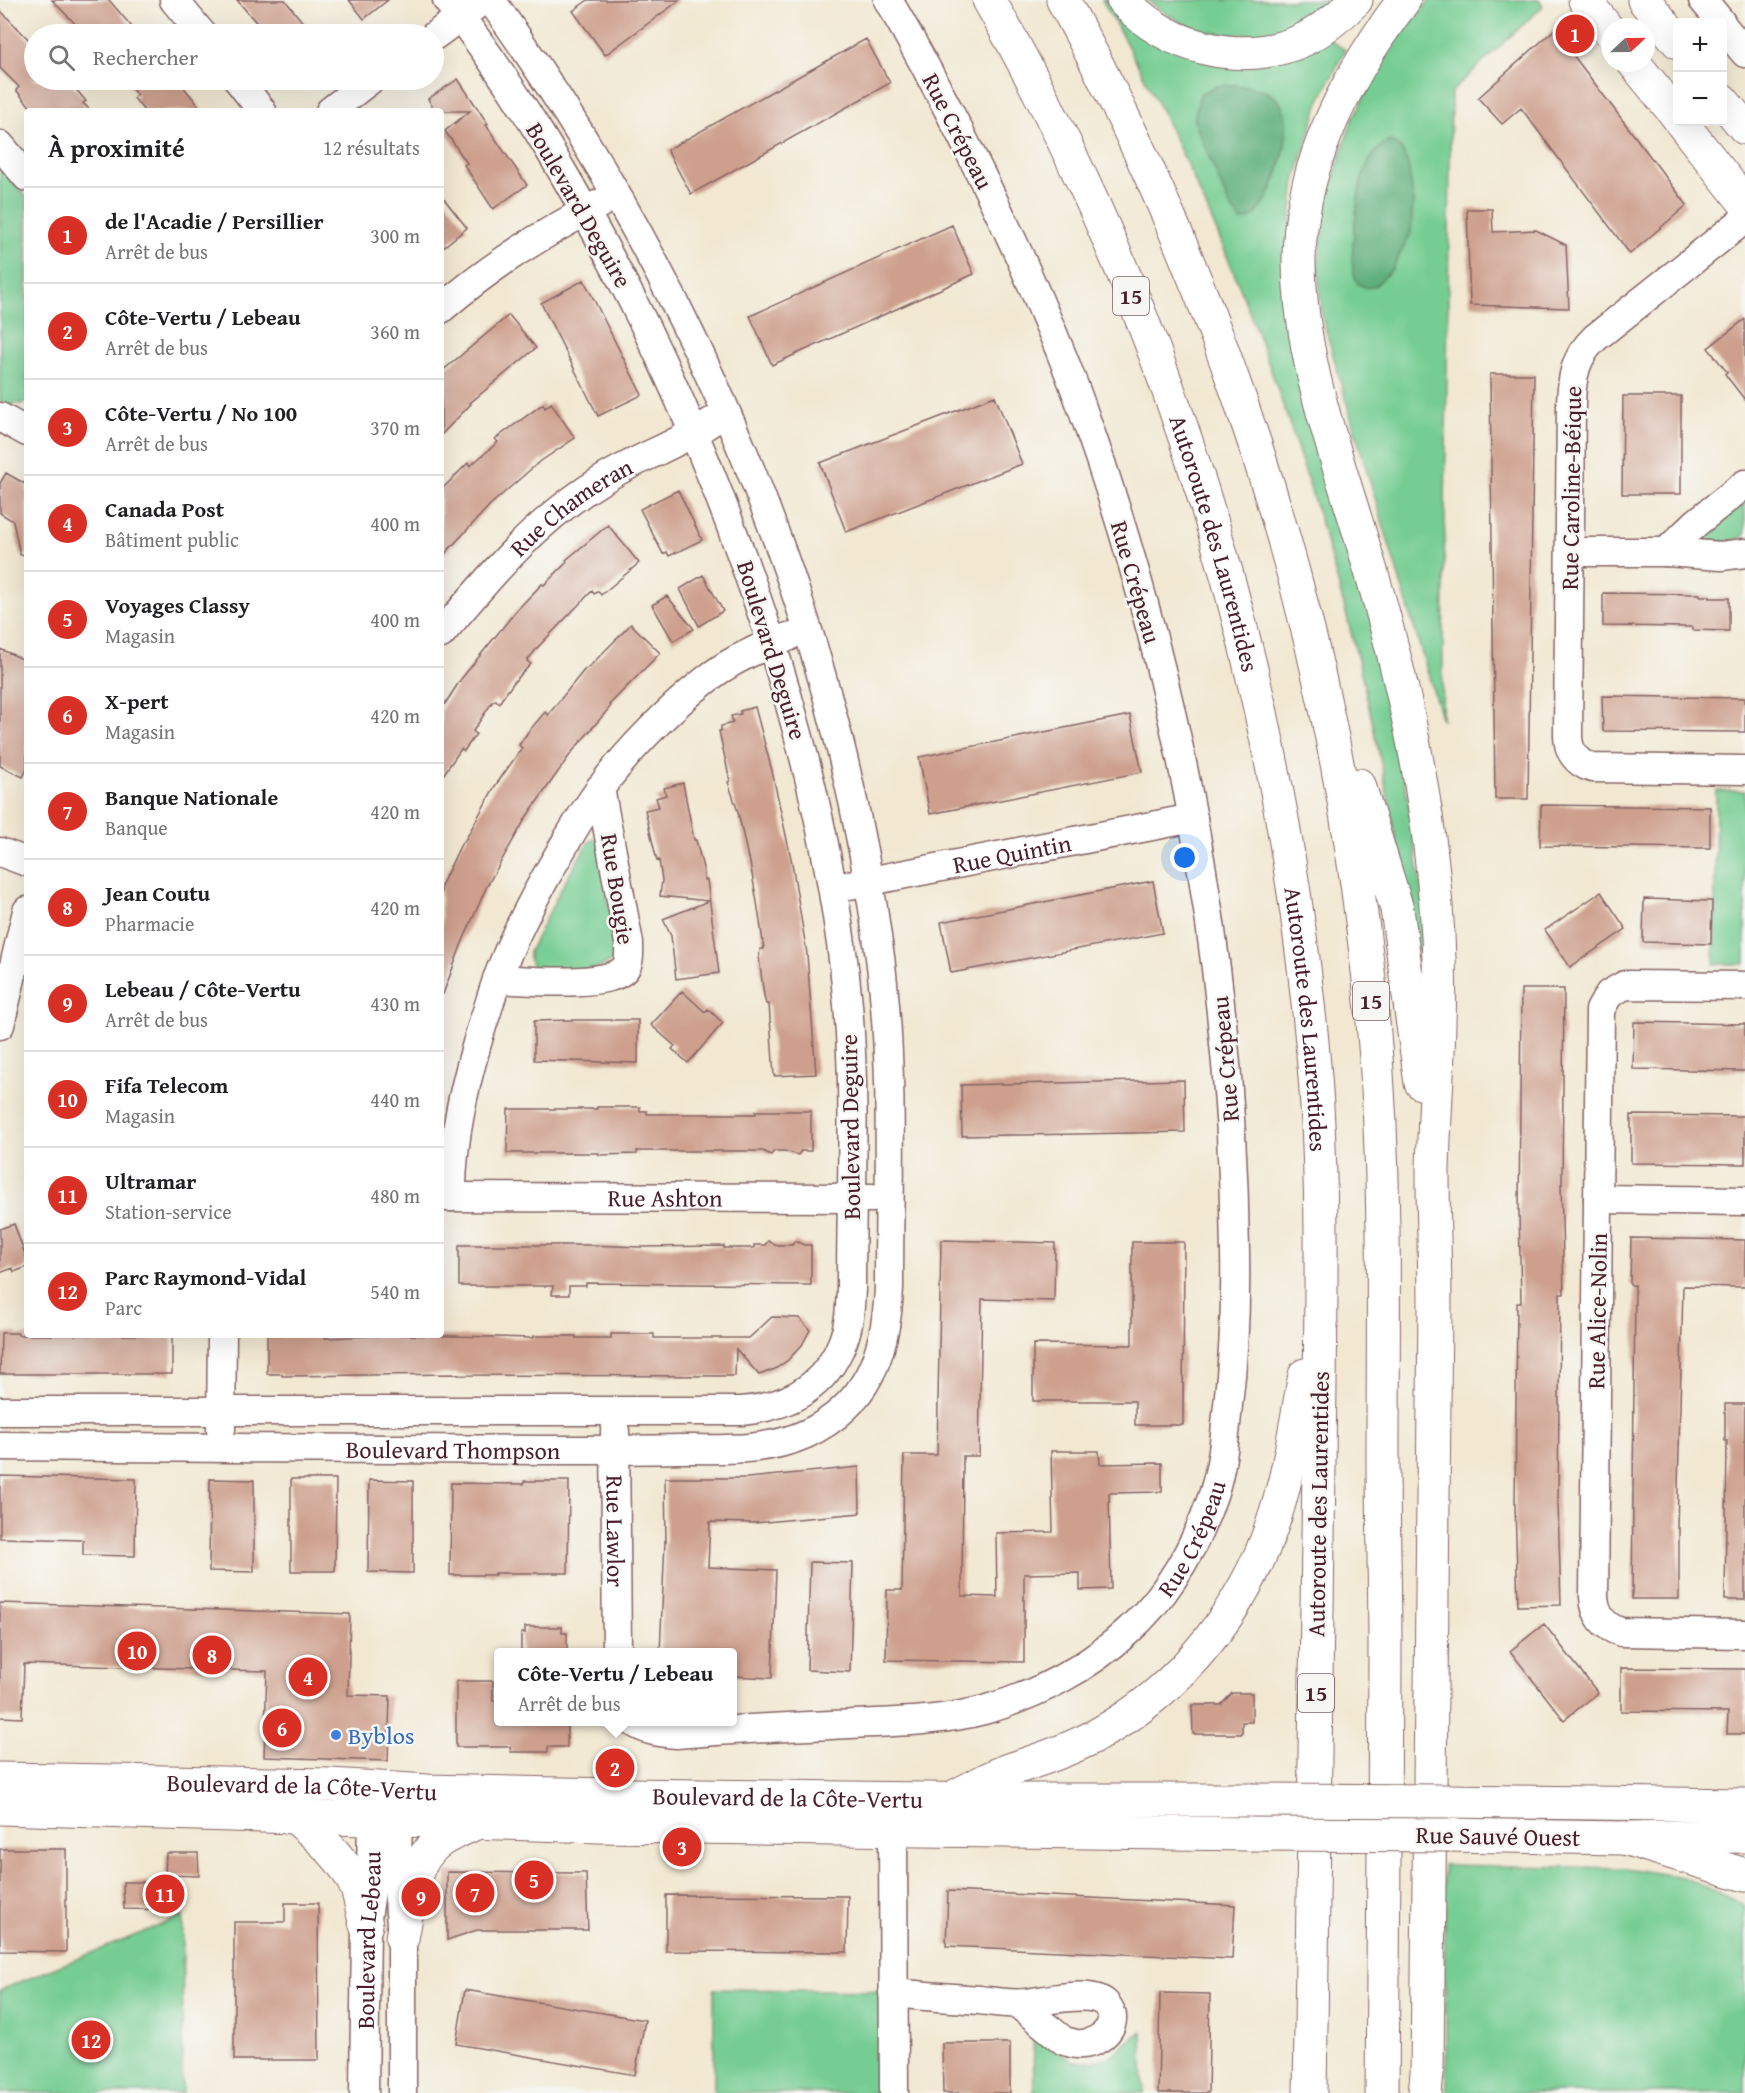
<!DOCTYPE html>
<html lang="fr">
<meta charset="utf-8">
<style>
:root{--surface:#fff;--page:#f6f6f6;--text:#202124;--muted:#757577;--line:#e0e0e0;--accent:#d93025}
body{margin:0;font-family:"Gentium Book Plus",serif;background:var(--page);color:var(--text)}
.controls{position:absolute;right:18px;top:18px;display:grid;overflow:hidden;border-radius:6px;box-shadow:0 6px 24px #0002}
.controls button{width:54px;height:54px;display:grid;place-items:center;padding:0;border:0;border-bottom:2px solid var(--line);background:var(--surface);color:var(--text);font:30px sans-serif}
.compass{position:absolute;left:1601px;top:18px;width:54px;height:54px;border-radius:50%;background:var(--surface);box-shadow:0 6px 24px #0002;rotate:68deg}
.you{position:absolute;left:1185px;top:858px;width:21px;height:21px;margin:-15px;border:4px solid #fff;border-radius:50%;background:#1a73e8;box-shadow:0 0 0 9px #1a73e833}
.badge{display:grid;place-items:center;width:39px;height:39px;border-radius:50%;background:var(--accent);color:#fff;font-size:20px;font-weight:700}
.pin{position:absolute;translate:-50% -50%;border:3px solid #fff;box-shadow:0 2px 6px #0006}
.popup{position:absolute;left:494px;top:1648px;width:243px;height:78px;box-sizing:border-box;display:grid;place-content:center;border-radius:6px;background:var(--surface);filter:drop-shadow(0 2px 4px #0005);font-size:20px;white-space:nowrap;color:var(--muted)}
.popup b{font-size:22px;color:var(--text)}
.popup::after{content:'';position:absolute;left:50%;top:100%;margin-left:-12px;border:12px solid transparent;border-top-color:var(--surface)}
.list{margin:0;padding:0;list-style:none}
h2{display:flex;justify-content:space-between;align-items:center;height:78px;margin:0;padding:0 24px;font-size:26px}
h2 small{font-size:20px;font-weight:400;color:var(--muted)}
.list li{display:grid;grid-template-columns:39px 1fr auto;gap:18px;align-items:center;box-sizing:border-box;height:96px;padding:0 24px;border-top:2px solid var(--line)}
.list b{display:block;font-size:22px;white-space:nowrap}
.list p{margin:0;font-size:20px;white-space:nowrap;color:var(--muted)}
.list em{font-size:20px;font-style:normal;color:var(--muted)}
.icon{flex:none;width:33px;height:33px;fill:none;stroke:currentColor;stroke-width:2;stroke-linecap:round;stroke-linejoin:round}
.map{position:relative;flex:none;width:1745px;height:2093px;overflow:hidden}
.search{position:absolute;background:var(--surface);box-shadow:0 6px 24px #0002;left:24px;top:24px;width:420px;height:66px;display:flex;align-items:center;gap:15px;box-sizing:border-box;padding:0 21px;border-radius:33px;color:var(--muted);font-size:22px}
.panel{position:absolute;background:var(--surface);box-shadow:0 6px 24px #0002;left:24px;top:108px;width:420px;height:1230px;border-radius:6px}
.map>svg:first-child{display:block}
.green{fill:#76cd93;stroke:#60765f;stroke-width:1.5}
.forest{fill:#60b07d;stroke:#556854;stroke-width:1.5}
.building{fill:#cd9f8c}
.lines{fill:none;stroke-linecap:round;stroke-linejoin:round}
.minor-casing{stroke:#856565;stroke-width:31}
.major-casing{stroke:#856565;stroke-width:35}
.highway-casing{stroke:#856565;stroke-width:35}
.minor{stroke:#fff;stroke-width:28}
.major{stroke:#fff;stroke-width:33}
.highway{stroke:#fff;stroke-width:33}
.major-bridge-casing{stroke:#856565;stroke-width:35;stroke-linecap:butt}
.major-bridge{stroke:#fff;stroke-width:33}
.shop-dot{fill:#3f7fe0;stroke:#f6f6f2;stroke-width:2}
.labels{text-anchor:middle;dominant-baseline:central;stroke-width:5;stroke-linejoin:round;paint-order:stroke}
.shield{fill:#f6f6f2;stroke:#7e6067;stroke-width:1.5}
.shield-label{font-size:22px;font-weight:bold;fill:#4a1f2b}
.street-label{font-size:24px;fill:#4a1f2b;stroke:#f6f6f2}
.shop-label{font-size:24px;fill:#366cbe;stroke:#f6f6f2;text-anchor:start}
</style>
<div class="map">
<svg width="1745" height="2093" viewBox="0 0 1745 2093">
<rect width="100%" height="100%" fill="#f6f6f2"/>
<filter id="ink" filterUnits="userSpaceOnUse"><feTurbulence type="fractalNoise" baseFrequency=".0167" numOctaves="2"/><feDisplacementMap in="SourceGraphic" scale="12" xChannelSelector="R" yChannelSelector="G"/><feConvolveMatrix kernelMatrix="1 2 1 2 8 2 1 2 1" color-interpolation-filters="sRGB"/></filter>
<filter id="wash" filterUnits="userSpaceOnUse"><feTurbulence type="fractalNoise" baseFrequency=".008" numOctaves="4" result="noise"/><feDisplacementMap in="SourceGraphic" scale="24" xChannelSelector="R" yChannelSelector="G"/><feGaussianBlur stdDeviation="1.35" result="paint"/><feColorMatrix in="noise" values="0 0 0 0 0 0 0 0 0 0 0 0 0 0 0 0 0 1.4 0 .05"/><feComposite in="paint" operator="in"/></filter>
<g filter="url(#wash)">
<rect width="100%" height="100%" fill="#f2e8d2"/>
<path class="green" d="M1102,0H1113L1157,41L1326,37L1345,50L1319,102L1295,182L1291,219L1381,627L1431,950L1416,951C1399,855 1382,759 1359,664C1302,434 1220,205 1102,0Z
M1147,0H1336C1291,36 1221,48 1170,16C1162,12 1155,5 1147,0Z
M1430,0H1539L1543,6L1451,92L1442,720L1354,428L1322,317L1318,267L1326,201L1352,120L1392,45Z
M0,166L27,198V401L21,404L14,403L13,407L0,401Z
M1745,502V536C1732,542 1721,543 1707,542L1705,539L1706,533Z
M1716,791H1745V964H1714Z
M593,839H599L617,955C601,978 559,968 533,967L529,958V952L562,887L588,843Z
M1443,1865L1625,1868L1683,1877L1732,1899L1745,1907V2093H1447Z
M183,1916L182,2093H0V1990Z
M714,1989L884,1991L885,2093H714Z
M1142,2031L1144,2093H1034L1033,2032L1074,2062L1105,2060Z"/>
<path class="forest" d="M1233,85C1249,87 1270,88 1280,103C1298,127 1274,198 1254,216C1250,220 1246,220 1241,221L1229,205L1194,120L1200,94L1216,86Z
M1391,141L1402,150L1408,164L1413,197L1411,233L1392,269L1376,285L1367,288L1358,284C1356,280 1354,275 1353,271C1350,253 1358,189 1364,172C1369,160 1378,145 1391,141Z"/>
<g id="blocks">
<path class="building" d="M52,0H109L138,34H85Z
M237,0H285L312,34H266Z
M349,0H388L364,19Z
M588,0H680L605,55L573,11Z
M0,10L32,43L29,46L34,51V80H68L86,101L83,103L91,111H34L16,90L19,87L0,68Z
M1554,30L1687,205L1630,254L1521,108L1502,124L1478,98Z
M866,39L890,83L691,194L667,150Z
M458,79L488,124L486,125L527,185L493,209L464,165L467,163L445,131L470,111H435L428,99Z
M124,80H178L203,111H144L134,98L137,95Z
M441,195L467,228L441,249Z
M1467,209H1492L1493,232L1536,230L1566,245L1569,308L1470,305Z
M952,225L974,274L772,365L750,316Z
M584,280L642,395L598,416L541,303Z
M509,315L536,348L470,403L471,404L441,435V372Z
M1745,319V400L1725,374L1727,372L1708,348Z
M1490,374H1534L1528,799H1495Z
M995,396L1022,464L846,532L820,463Z
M1623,396H1681V494H1622Z
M551,403L575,438L538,463L490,505L441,558V490L468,463L470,466L498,442L495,439L543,404L545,408Z
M6,473L27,485V554L20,555L13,521L0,513V483Z
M678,490L702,540L669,556L667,552L663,554L640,509Z
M608,525L639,563L601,595L598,591L594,594L592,591L538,647L527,661L531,664L514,682L499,703L496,700L493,701L473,731L476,734L464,751L461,749L441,778V710L461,679L516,611L542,584L544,585L567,562L566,560Z
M703,575L723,611L699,626L680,589Z
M1603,593L1700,594V596H1710V598H1729V631L1692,630V627L1603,626Z
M667,596L694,629L673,641L652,605Z
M631,624L660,653L609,705L611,706L572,752L527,816L487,886L462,943L443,994H441V886L462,842H464L495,786L522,748L519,745L528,732L545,712L548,715L584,670L592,664Z
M0,649L27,661V769L23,777L0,766Z
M1602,696L1745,698V732L1603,731Z
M755,707L772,771L792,863L807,954L816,1074L774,1076L769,1004H766L764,996L759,958L760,949H764L757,902L749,857L748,858L738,812L728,782L730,781L719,731H721V726L733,723L731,716L741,714L740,711Z
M1130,715L1142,772L930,814L919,757Z
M683,783L694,840H696L703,868L704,880H707L719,973L676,979L671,936L663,919L709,901L660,896L662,880L659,860L657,861L645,810L659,807L656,798L666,795L664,788Z
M1541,805L1710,807V848L1540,846Z
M1153,881L1163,933L951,973L941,922Z
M1601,892L1626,929L1570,967L1545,930Z
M1644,899L1712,901L1711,944L1643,942Z
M1521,989H1564L1562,1184H1561L1564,1294H1560L1558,1504L1561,1605L1518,1606L1515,1505L1517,1303H1521L1519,1212Z
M682,991L705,1012L708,1009L723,1023L688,1063L672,1049L675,1046L651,1025Z
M572,1020H638V1063L534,1060V1021Z
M1634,1022L1745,1024V1071L1633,1069Z
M1184,1080L1185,1132L962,1136L961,1085Z
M597,1107H640V1111H647V1114H756V1111H811V1151H801L798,1155L784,1151H774L771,1155L763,1151H637V1154L599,1155V1153H507L508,1109H597Z
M1631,1115L1745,1116V1164L1631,1163Z
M14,1224L27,1260V1267L14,1272L13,1268L0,1273V1229Z
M1631,1238L1745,1240V1287L1683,1286L1677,1528H1679V1599H1632L1635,1285H1630Z
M941,1240L1055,1243L1054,1301L982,1299L979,1456H963L962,1596L997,1597L996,1533L1053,1532L1051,1451H1099L1100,1464L1162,1463V1492L1109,1493L1111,1589L1080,1590V1573L1024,1574V1662L886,1660L887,1590H902L904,1455H937Z
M768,1241L777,1245H792L795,1241L804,1245H811V1285L586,1283V1286H569V1295H552L553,1286H459V1245H589L641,1247L724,1246V1248H754V1245H765Z
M1132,1242H1184L1183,1425H1135V1401H1033V1344L1132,1345Z
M772,1317L799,1318L810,1330L802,1345L788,1360L775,1369L759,1375L736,1349L735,1376L458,1375V1374L282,1376V1374H267V1335H325V1338L403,1335L534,1338V1336H576V1338H611V1334H654V1338H749Z
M1,1333H18V1335H172V1374H0Z
M1725,1404H1745V1600H1725L1727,1441H1725Z
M859,1467L860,1513L754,1523L710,1522L708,1567L776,1570L772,1678L732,1676V1653H660L665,1541L666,1542L665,1478H747Z
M0,1476L136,1479L135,1556L83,1555V1540L0,1538Z
M210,1479L254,1480V1572L209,1571Z
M291,1479H336L335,1571H291Z
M369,1480L413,1481V1573L368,1572Z
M524,1481H569L568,1573H495V1575H450L451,1483L524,1484Z
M810,1562L853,1563L850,1672L807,1670Z
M0,1603L350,1614L348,1695L390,1696L388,1761L264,1757L267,1671L24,1664L22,1718L0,1717Z
M1544,1624L1598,1693L1564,1720L1510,1651Z
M525,1627H562V1633H567V1653H521V1633H525Z
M1621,1668L1745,1669V1734H1727L1728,1712L1621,1711Z
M456,1681H493V1701H498V1722H567V1747H548V1752H511L510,1747H456Z
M1232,1693H1252V1722H1242V1734H1193L1192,1705H1221Z
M0,1849H66V1952L0,1951Z
M166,1853H198L199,1876L165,1875Z
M447,1872L586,1873L588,1930H477L447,1940Z
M123,1882H177V1910L124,1909Z
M948,1891L1235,1905L1232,1959L946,1946Z
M666,1895L848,1896L847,1952L666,1951Z
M285,1903H318L319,2060H234V1922H285Z
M465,1990L645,2020L635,2075L456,2044Z
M1160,1993L1210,1994L1208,2093H1158Z
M942,2043H1010V2093H943Z"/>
</g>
</g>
<g filter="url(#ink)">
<use href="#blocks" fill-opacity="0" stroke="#856565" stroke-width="1.5"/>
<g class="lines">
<g class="minor-casing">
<g id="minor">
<path d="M174,0L202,34"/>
<path d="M1703,0L1721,22"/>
<path d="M1722,25L1745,53"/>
<path d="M434,36L475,6"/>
<path d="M238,80L262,111"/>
<path d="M330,111L370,80"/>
<path d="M0,145L27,177"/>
<path d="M1745,219L1595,338C1575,357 1572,376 1571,403L1568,735C1568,751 1576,763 1592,768L1745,770"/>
<path d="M441,309C492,265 542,234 601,203"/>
<path d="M0,417L27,432"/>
<path d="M1570,552H1666L1721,556L1745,553"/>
<path d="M1666,552L1696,523L1745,484"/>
<path id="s1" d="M441,634C489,577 537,519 602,480C637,458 677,445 711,422"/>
<path d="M0,852L27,862"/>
<path id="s2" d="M849,885L1193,818"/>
<path d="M497,979C522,980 613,989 626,967C630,960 629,951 629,943L600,788"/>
<path d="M1745,986L1625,985L1609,994L1600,1010L1594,1597C1595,1615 1604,1627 1621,1632L1745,1634"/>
<path d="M0,1025L27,911"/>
<path id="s3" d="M441,1197L872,1198"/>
<path d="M452,1197C451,1138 466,1079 483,1023C488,1009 492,994 497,980C509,946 526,913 543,882C561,850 579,818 600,789C626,752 672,706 707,679C731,660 760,647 788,637"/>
<path d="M1598,1199L1745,1201"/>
<path d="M0,1411H741C788,1407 826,1387 843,1341C850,1324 850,1306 851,1289C851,1195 856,1100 848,1005C836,874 805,745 764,620C723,497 677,384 616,269C567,176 513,83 447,0"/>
<path d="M221,1429L222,1335"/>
<path id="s4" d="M615,1431L617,1652"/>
<path id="s5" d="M0,1446C183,1448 367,1449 550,1450C593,1450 636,1450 679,1449C722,1449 766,1452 806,1434C868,1405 886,1353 889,1288C889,1178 894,1066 880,957C835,612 693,282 491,0"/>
<path id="s6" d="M633,1722C646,1731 661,1733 676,1734C728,1730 779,1727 831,1725C881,1722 935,1723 984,1710C1037,1695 1088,1668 1128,1631C1170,1593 1196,1546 1214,1492C1223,1464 1225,1434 1228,1405C1234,1354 1236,1302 1235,1251C1232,964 1179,678 1082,408C1064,356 1041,305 1019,255C979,168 936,82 888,0"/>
<path d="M398,1797L397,1874L402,1938V2093"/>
<path d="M893,1829L894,2093"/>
<path d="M893,1993C922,1996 951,1998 980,2000C995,2002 1011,2005 1026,2003C1045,2001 1092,1989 1106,2004C1123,2023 1101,2043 1082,2044C1076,2045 1070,2042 1064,2041L1018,2004"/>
<path id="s7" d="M364,2093L366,1925L371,1891L372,1799"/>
</g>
</g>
<g class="major-casing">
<g id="major">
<path d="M1585,0L1610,32"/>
<path d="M1644,0L1678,42"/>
<path d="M1634,63L1678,117"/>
<path d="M1722,100L1745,128"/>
<path d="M1681,122L1745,203"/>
<path id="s8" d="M0,1779L330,1785L428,1791L559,1794L1001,1800H1252"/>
<path d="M1449,1801L1745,1805"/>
<path d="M0,1808L599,1826L1251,1834"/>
<path d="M294,1816C319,1838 344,1857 357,1889C361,1901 363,1914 366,1925"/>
<path d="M1449,1835L1624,1838L1745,1836"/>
<path d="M402,1938C409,1905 410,1862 440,1841C450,1834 463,1829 474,1824"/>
</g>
</g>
<g class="highway-casing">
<g id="highway">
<path id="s9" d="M989,0C1177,328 1285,701 1315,1077C1325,1207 1320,1337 1319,1466C1317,1675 1313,1884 1310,2093"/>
<path d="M1063,0C1220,287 1323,604 1363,929C1376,1029 1382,1129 1383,1230C1384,1306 1383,1381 1383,1457C1383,1521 1385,1586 1385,1651C1385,1798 1383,1946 1382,2093"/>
<path d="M1123,0C1168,49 1244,68 1305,39C1324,29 1341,15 1356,0"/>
<path d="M1404,0C1348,74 1299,166 1299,262C1300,362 1337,456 1365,551C1397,657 1422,762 1433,873C1438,922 1441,972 1439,1021C1438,1071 1434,1120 1433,1170C1433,1216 1435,1262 1435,1308C1433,1563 1429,1818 1427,2073L1425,2093"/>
<path d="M1359,785L1397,909L1421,1083"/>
<path d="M952,1798C970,1789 989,1777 1009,1770C1039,1760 1069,1750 1097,1735C1182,1689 1248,1605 1276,1513C1290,1469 1296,1421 1305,1375"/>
<path d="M1624,1838L1745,1875"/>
</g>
</g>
<use href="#minor" class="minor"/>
<use href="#major" class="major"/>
<use href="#highway" class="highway"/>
<g class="major-bridge-casing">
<path id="major-bridge" d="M1252,1800L1449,1801
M1251,1834L1449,1835"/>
</g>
<use href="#major-bridge" class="major-bridge"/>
</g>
</g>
<circle class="shop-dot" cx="336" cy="1735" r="6"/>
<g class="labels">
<g class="shield">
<rect x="1113" y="277" width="36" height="38" rx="4.5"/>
<rect x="1353" y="982" width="36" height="38" rx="4.5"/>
<rect x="1298" y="1674" width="36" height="38" rx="4.5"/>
</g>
<g class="shield-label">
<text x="1131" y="296">15</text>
<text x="1371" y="1001">15</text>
<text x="1316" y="1693">15</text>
</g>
<g class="street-label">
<text transform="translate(958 131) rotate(63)">Rue Crépeau</text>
<text transform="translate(579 205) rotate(60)">Boulevard Deguire</text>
<text transform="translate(1571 488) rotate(-89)">Rue Caroline-Béique</text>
<text stroke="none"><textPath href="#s1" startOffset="183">Rue Chameran</textPath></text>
<text stroke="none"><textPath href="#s9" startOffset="590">Autoroute des Laurentides</textPath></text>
<text transform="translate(1136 582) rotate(74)">Rue Crépeau</text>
<text transform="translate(772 650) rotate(73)">Boulevard Deguire</text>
<text stroke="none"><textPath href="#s2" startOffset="166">Rue Quintin</textPath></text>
<text transform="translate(618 889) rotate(81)">Rue Bougie</text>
<text stroke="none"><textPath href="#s9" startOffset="1076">Autoroute des Laurentides</textPath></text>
<text transform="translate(1225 1059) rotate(-95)">Rue Crépeau</text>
<text transform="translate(850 1127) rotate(-91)">Boulevard Deguire</text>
<text stroke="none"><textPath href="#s3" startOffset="224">Rue Ashton</textPath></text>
<text transform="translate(1597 1311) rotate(-89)">Rue Alice-Nolin</text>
<text stroke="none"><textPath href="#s5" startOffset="453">Boulevard Thompson</textPath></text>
<text transform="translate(1318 1504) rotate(-89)">Autoroute des Laurentides</text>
<text stroke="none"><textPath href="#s4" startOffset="100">Rue Lawlor</textPath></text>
<text stroke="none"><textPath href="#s6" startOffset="634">Rue Crépeau</textPath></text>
<text stroke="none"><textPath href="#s8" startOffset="302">Boulevard de la Côte-Vertu</textPath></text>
<text stroke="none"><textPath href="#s8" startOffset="788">Boulevard de la Côte-Vertu</textPath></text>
<text transform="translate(1498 1836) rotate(1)">Rue Sauvé Ouest</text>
<text stroke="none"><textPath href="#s7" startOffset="153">Boulevard Lebeau</textPath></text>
</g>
<g class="shop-label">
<text x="348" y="1735">Byblos</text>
</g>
</g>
</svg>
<div class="controls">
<button>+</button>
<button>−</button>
</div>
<svg class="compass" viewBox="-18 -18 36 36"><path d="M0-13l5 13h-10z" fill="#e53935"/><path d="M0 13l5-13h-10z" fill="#757577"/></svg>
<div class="you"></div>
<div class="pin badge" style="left:1575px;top:34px">1</div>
<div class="pin badge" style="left:615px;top:1768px">2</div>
<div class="popup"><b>Côte-Vertu / Lebeau</b>Arrêt de bus</div>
<div class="pin badge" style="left:682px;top:1847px">3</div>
<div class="pin badge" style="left:308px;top:1677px">4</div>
<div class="pin badge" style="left:534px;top:1880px">5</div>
<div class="pin badge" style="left:282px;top:1728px">6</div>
<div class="pin badge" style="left:475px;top:1893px">7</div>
<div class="pin badge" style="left:212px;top:1655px">8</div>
<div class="pin badge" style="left:421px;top:1897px">9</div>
<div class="pin badge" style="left:137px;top:1651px">10</div>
<div class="pin badge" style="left:165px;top:1894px">11</div>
<div class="pin badge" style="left:91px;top:2040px">12</div>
<div class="search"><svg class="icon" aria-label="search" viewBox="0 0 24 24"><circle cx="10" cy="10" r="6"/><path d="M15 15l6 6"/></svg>Rechercher</div>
<section class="panel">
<h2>À proximité<small>12 résultats</small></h2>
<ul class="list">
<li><span class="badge">1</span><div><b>de l'Acadie / Persillier</b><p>Arrêt de bus</p></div><em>300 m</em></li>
<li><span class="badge">2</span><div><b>Côte-Vertu / Lebeau</b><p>Arrêt de bus</p></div><em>360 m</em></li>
<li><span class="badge">3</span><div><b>Côte-Vertu / No 100</b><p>Arrêt de bus</p></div><em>370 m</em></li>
<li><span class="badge">4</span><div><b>Canada Post</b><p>Bâtiment public</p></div><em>400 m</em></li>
<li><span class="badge">5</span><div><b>Voyages Classy</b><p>Magasin</p></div><em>400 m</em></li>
<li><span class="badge">6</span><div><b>X-pert</b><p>Magasin</p></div><em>420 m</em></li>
<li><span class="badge">7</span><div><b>Banque Nationale</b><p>Banque</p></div><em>420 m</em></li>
<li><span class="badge">8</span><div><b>Jean Coutu</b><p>Pharmacie</p></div><em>420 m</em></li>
<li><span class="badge">9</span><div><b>Lebeau / Côte-Vertu</b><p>Arrêt de bus</p></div><em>430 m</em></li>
<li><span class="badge">10</span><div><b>Fifa Telecom</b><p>Magasin</p></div><em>440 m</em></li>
<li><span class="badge">11</span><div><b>Ultramar</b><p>Station-service</p></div><em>480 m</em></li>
<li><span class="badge">12</span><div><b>Parc Raymond-Vidal</b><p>Parc</p></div><em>540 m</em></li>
</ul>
</section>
</div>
